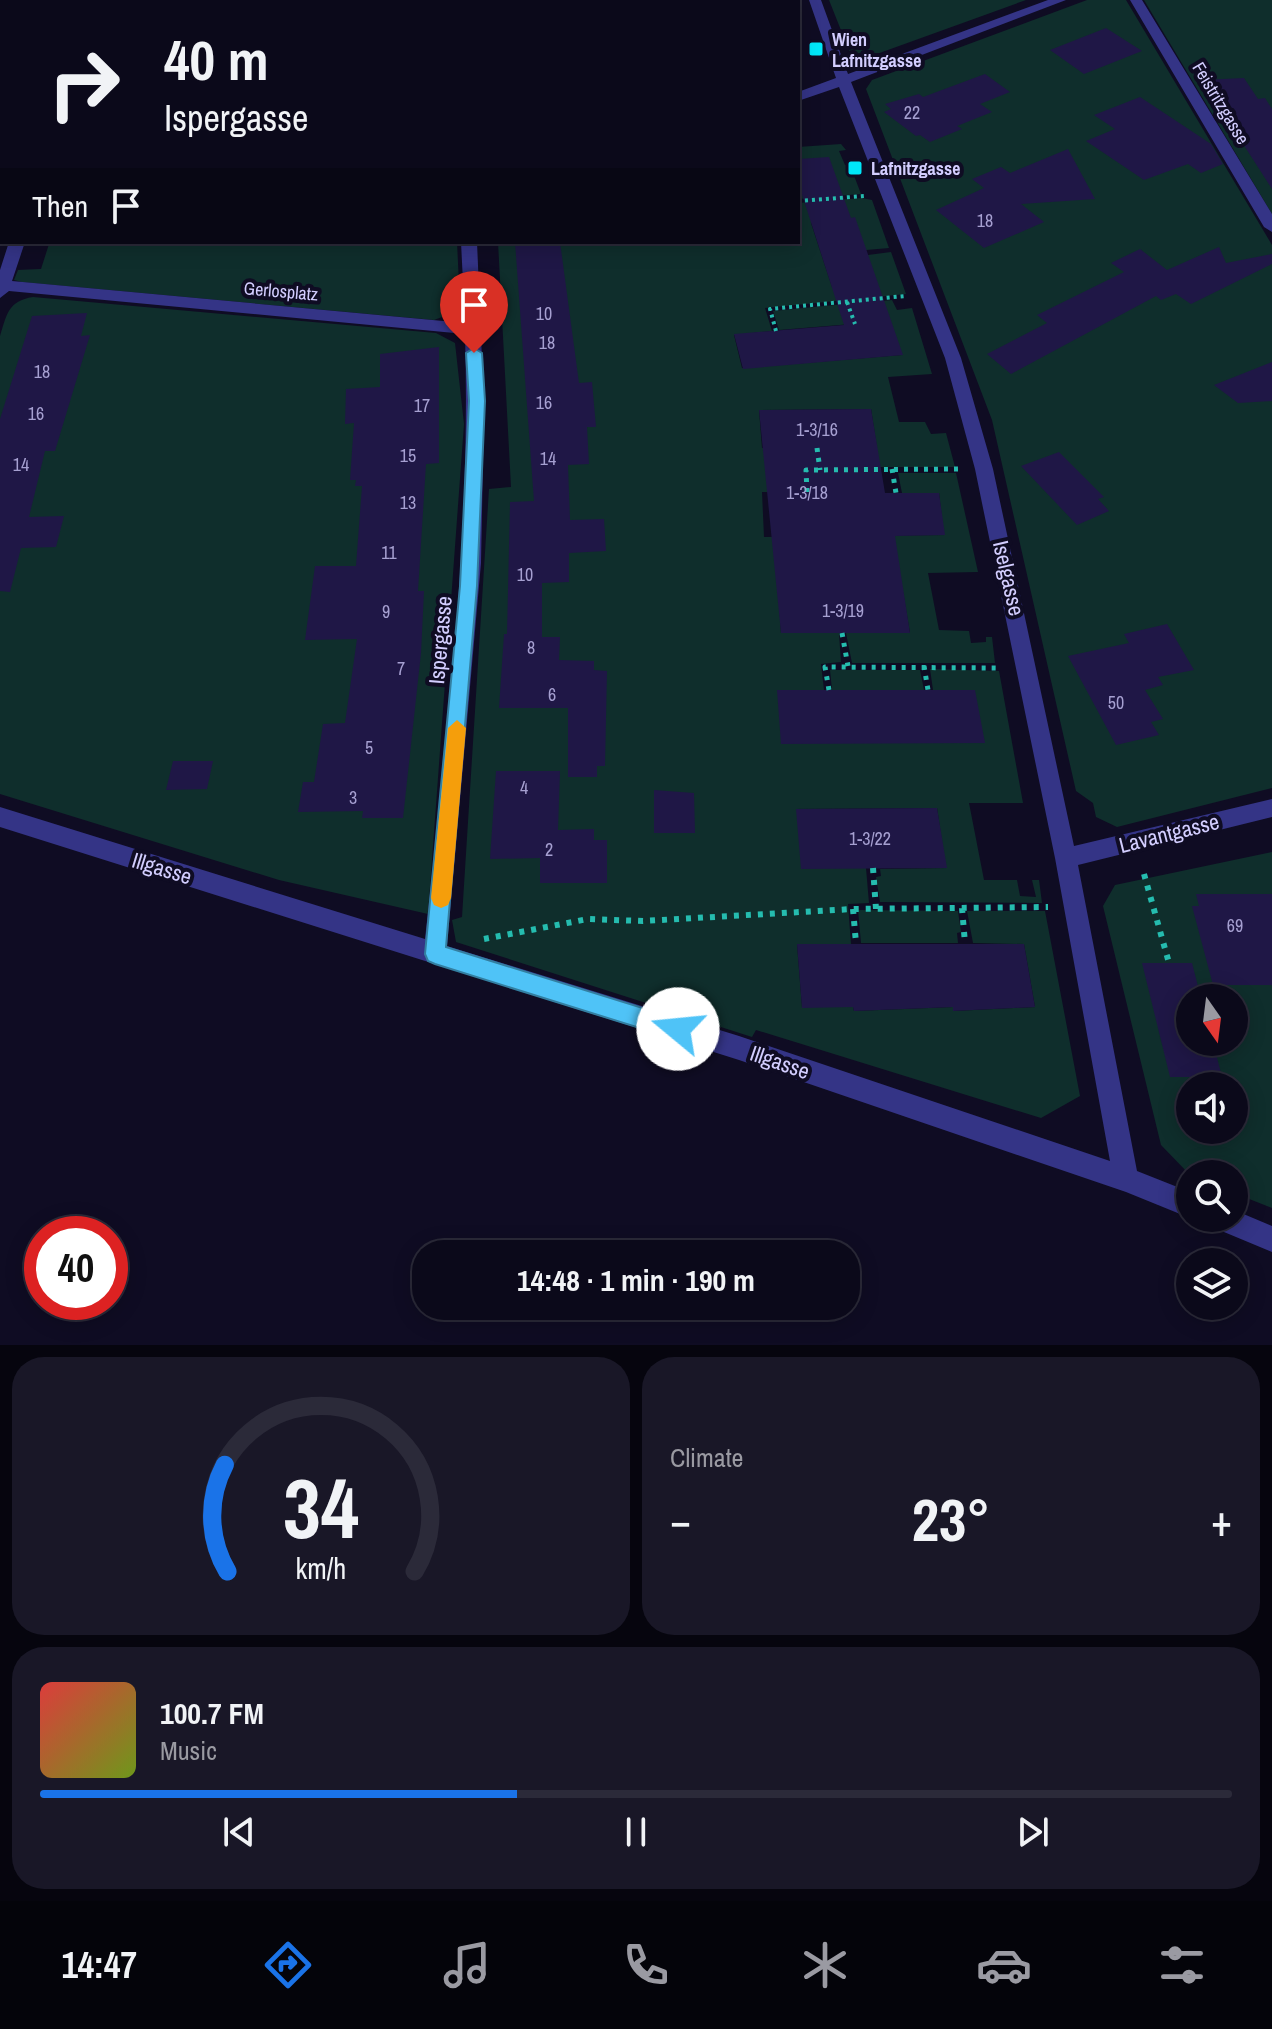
<!DOCTYPE html>
<html lang="en">
<head>
<meta charset="utf-8">
<style>
	:root { --surface:#0b091a; --page:#191727; --text:#f1f3f6; --muted:#9a9aa2; --line:#2b2a39; --accent:#1a73e8 }
	body { margin:0; font-family:"Archivo Narrow",sans-serif; background:var(--page); color:var(--text); height:100vh; display:flex; flex-direction:column; font-size:30px; white-space:nowrap }
	* { box-sizing:border-box; margin:0 }
	p { font-size:26px; color:var(--muted) }
	.icon { flex:none; width:44px; height:44px; fill:none; stroke:currentColor; stroke-width:2; stroke-linecap:round; stroke-linejoin:round }
	.map { position:relative; height:1345px; overflow:hidden }
	.drawer { display:flex; flex-direction:column; gap:12px; padding:12px; background:#06050e; flex:1 }
	.drawer>* { flex:none }
	.guide { position:absolute; left:0px; top:0px; width:800px; height:244px; box-shadow:0 4px 20px #0003,0 0 0 2px var(--line); background:#0b091a; color:var(--text); overflow:hidden }
	.needle { width:52px; rotate:166deg }
	.fabs { position:absolute; left:1176px; top:984px; display:grid; gap:16px }
	.fabs a { display:grid; place-items:center; width:72px; height:72px; border-radius:50%; background:var(--surface); box-shadow:0 4px 20px #0003,0 0 0 2px var(--line); font-size:40px }
	.speed { position:absolute; left:24px; top:1216px; display:flex; gap:16px; font-size:40px; font-weight:700; text-align:center }
	.speed>* { display:grid; place-content:center; width:104px; height:104px; border-radius:50%; background:var(--surface); box-shadow:0 4px 20px #0003,0 0 0 2px var(--line); line-height:1 }
	.speed .limit { border:12px solid #d22; background:#fff; color:#111 }
	.pin { position:absolute; display:grid; place-items:center; width:68px; height:68px; color:#fff; margin:-82px -34px; border-radius:50% 50% 50% 0; rotate:-45deg; box-shadow:0 0 8px #0007 }
	.pin .icon { rotate:45deg }
	.me { position:absolute; width:88px; margin:-44px; rotate:287deg; stroke-linejoin:round; filter:drop-shadow(0 0 6px #0008) }
	.turn { display:flex; align-items:center; gap:28px; height:168px; padding:0 32px; font-size:36px }
	.turn .icon { width:104px; height:104px; stroke-width:2.5 }
	.turn b { display:block; font-size:56px; line-height:68px }
	.then { display:flex; align-items:center; height:76px; padding:0 32px; background:#0003; gap:16px; font-size:30px }
	.big { font-size:60px; font-weight:700; line-height:1.1 }
	.drawer .widget { flex:1; display:flex; flex-direction:column; justify-content:center; gap:12px; min-width:0; padding:0 28px; border-radius:32px; background:var(--page) }
	.drawer .dial { align-items:center; gap:0 }
	.dial svg { height:208px; overflow:visible; fill:none; stroke:var(--line); stroke-width:7; stroke-linecap:round; text-anchor:middle }
	.dial text { fill:var(--text); stroke:none }
	.song { display:flex; align-items:center; gap:24px }
	.cover { width:96px; height:96px; border-radius:12px; background:linear-gradient(135deg,hsl(0 70% 55%),hsl(80 70% 35%)) }
	.played { height:8px; border-radius:4px; background:linear-gradient(90deg,var(--accent) 40%,var(--line) 40%) }
	.keys { display:flex; justify-content:space-around; direction:ltr }
	.heat { display:flex; justify-content:space-between; align-items:center; font-size:44px; direction:ltr }
	.drawer .tiles { flex:1; display:grid; gap:12px; grid-template-columns:1fr 1fr }
	.widget:last-child { grid-column:span 2 }
	.trip { position:absolute; left:412px; top:1240px; width:448px; height:80px; border-radius:32px; background:var(--surface); box-shadow:0 4px 20px #0003,0 0 0 2px var(--line); font-weight:700; line-height:80px; text-align:center }
	.menu { display:flex; height:128px; justify-content:space-around; align-items:center; background:#04040a; color:var(--muted) }
	.menu .icon { width:56px; height:56px }
	.menu .current { color:var(--accent) }
	.menu b { font-size:36px; color:var(--text) }
	.map>svg:first-child { display:block }
	.green { fill:#0f2e2c; fill-rule:evenodd }
	.building { fill:#1f1746 }
	.lines { fill:none; stroke-linecap:round; stroke-linejoin:round }
	.path-far2 { stroke:#25bcaf; stroke-width:4; stroke-dasharray:3 4; stroke-linecap:butt }
	.path-far1 { stroke:#25bcaf; stroke-width:5; stroke-dasharray:4 6; stroke-linecap:butt }
	.path { stroke:#25bcaf; stroke-width:6; stroke-dasharray:5 7; stroke-linecap:butt }
	.minor { fill:#343486; fill-rule:evenodd }
	.route { fill:#4fc3f7; stroke:#337fa1; stroke-width:2 }
	.slow { fill:#f59e0b }
	.poi-dot { fill:#00e7f9; stroke:#0f0c23; stroke-width:3 }
	.labels { text-anchor:middle; dominant-baseline:central; stroke-width:8; stroke-linejoin:round; paint-order:stroke }
	.far-poi-label { font-size:18px; font-weight:bold; fill:#d3ceff; stroke:#0f0c23; text-anchor:start }
	.far-street-label { font-size:18px; fill:#d3ceff; stroke:#0f0c23 }
	.number-label { font-size:18px; fill:#a6a0d1 }
	.street-label { font-size:22px; fill:#d3ceff; stroke:#0f0c23 }
</style>
</head>
<body>
<div class="map">
<svg width="1272" height="1345" viewBox="0 0 1272 1345">
	<rect width="100%" height="100%" fill="#0f0c23"/>
	<path class="green" d="M 141,0 L 449,0 L 449,2 L 140,2 Z
		M 829,0 L 1026,0 L 863,59 L 852,58 Z
		M 1087,0 L 1126,0 L 1272,245 L 1272,788 L 1117,827 L 1096,817 L 1093,803 L 1076,791 L 992,420 L 866,89 L 872,80 Z
		M 1144,0 L 1272,0 L 1272,214 Z
		M 841,144 L 846,150 L 839,151 L 845,165 L 850,165 L 861,194 L 798,199 L 798,185 L 837,182 L 798,159 L 798,147 Z
		M 862,198 L 872,200 L 889,248 L 866,250 L 811,223 L 832,287 L 868,255 L 891,252 L 906,294 L 765,308 L 772,331 L 734,335 L 742,368 L 902,355 L 851,304 L 892,300 L 897,310 L 912,308 L 932,374 L 888,377 L 899,422 L 925,422 L 931,434 L 946,433 L 955,467 L 823,467 L 877,448 L 871,409 L 759,410 L 762,448 L 814,448 L 802,492 L 762,492 L 764,537 L 944,535 L 939,493 L 902,493 L 898,473 L 956,473 L 978,572 L 928,573 L 939,630 L 969,631 L 971,643 L 986,642 L 986,637 L 992,637 L 995,663 L 852,663 L 846,633 L 910,633 L 902,586 L 778,587 L 781,633 L 839,633 L 841,662 L 821,664 L 824,690 L 975,690 L 933,690 L 930,669 L 999,671 L 1023,803 L 969,803 L 984,880 L 1017,880 L 1020,896 L 1036,897 L 1032,880 L 1039,880 L 1042,903 L 880,902 L 876,877 L 881,876 L 880,869 L 946,868 L 937,808 L 797,809 L 866,868 L 869,903 L 848,904 L 851,944 L 797,944 L 802,1007 L 853,1007 L 854,1011 L 953,1007 L 954,1011 L 1035,1007 L 1024,944 L 973,943 L 967,911 L 1045,911 L 1080,1096 L 1041,1118 L 756,1030 L 752,1037 L 456,942 L 452,920 L 462,917 L 489,489 L 511,487 L 498,242 L 798,242 L 798,203 Z
		M 28,242 L 457,242 L 460,304 L 458,311 L 434,320 L 22,282 L 14,280 L 18,270 L 41,269 L 49,244 L 27,245 Z
		M 33,297 L 436,333 L 455,343 L 464,424 L 428,914 L 279,880 L 0,794 L 0,336 C 7,314 8,301 33,297 Z
		M 845,304 L 852,324 L 779,330 L 773,311 Z
		M 830,670 L 920,670 L 924,690 L 832,690 Z
		M 1272,852 L 1272,1208 L 1234,1193 L 1234,1174 L 1190,1175 L 1161,1145 L 1103,906 L 1115,885 ZM 1190,998 L 1234,998 L 1234,1042 L 1190,1042 ZM 1190,1086 L 1234,1086 L 1234,1130 L 1190,1130 Z
		M 858,910 L 958,911 L 961,932 L 957,933 L 958,943 L 861,943 Z"/>
	<path class="building" d="M 1106,28 L 1142,51 L 1084,74 L 1050,50 Z
		M 985,74 L 1010,92 L 980,104 L 992,112 L 957,126 L 962,129 L 930,142 L 920,135 L 916,136 L 884,112 L 891,109 L 885,104 L 919,94 L 923,97 Z
		M 1244,78 L 1258,99 L 1265,98 L 1272,109 L 1272,189 L 1202,80 Z
		M 1140,97 L 1211,144 L 1223,164 L 1201,173 L 1188,164 L 1144,180 L 1086,141 L 1115,129 L 1094,115 Z
		M 1068,149 L 1095,199 L 1021,204 L 1044,222 L 984,248 L 936,210 L 984,188 L 972,179 L 1001,167 L 1010,173 Z
		M 829,157 L 851,218 L 855,217 L 903,355 L 743,369 L 734,334 L 844,325 L 798,182 L 798,159 Z
		M 515,242 L 560,242 L 579,383 L 592,382 L 596,427 L 587,427 L 589,464 L 568,465 L 570,520 L 604,519 L 606,551 L 569,553 L 569,582 L 542,583 L 542,637 L 560,637 L 559,660 L 594,661 L 594,670 L 607,671 L 605,766 L 597,766 L 597,777 L 568,777 L 568,708 L 499,708 L 504,634 L 507,634 L 510,502 L 534,501 Z
		M 1219,247 L 1226,263 L 1272,254 L 1272,264 L 1191,304 L 1176,294 L 1161,300 L 1156,296 L 1011,374 L 987,354 L 1047,323 L 1037,315 L 1124,272 L 1111,263 L 1140,249 L 1167,270 Z
		M 87,313 L 81,336 L 90,335 L 55,451 L 45,451 L 29,517 L 64,516 L 56,547 L 21,548 L 10,592 L 0,591 L 0,419 L 32,316 Z
		M 439,347 L 439,463 L 426,464 L 418,591 L 424,591 L 421,653 L 403,818 L 362,818 L 363,811 L 298,812 L 303,782 L 314,782 L 323,724 L 345,723 L 357,639 L 305,640 L 315,566 L 356,566 L 362,486 L 355,486 L 356,480 L 350,480 L 354,423 L 345,424 L 346,389 L 380,387 L 380,354 Z
		M 1272,362 L 1272,401 L 1238,403 L 1214,385 Z
		M 871,409 L 885,493 L 939,493 L 945,535 L 895,536 L 910,633 L 781,633 L 759,410 Z
		M 1059,452 L 1104,497 L 1098,499 L 1109,511 L 1077,525 L 1021,466 Z
		M 1167,624 L 1194,670 L 1158,677 L 1163,685 L 1145,690 L 1163,719 L 1151,722 L 1159,735 L 1116,745 L 1068,656 L 1129,643 L 1124,634 Z
		M 777,690 L 975,690 L 985,743 L 781,744 Z
		M 173,761 L 213,761 L 207,789 L 166,790 Z
		M 496,771 L 560,771 L 558,830 L 594,829 L 594,840 L 607,840 L 607,883 L 540,883 L 540,858 L 490,859 Z
		M 654,790 L 694,793 L 695,833 L 654,833 Z
		M 937,808 L 947,868 L 801,869 L 796,809 Z
		M 1196,894 L 1272,894 L 1272,985 L 1213,985 L 1192,906 L 1199,906 Z
		M 797,944 L 1024,944 L 1035,1007 L 953,1011 L 953,1007 L 854,1011 L 853,1007 L 802,1008 Z
		M 1142,963 L 1192,963 L 1201,998 L 1190,998 L 1190,1042 L 1213,1042 L 1222,1077 L 1170,1077 Z"/>
	<g class="lines">
		<path class="path-far2" d="M 798,201 L 865,196
			M 847,302 L 855,324
			M 776,331 L 770,309 L 905,296"/>
		<path class="path-far1" d="M 817,448 L 820,470
			M 892,469 L 896,493
			M 807,492 L 806,470 L 959,469
			M 842,633 L 848,666
			M 924,666 L 928,690
			M 829,690 L 825,667 L 999,668"/>
		<path class="path" d="M 873,868 L 876,909
			M 1144,874 L 1169,963
			M 962,908 L 965,943
			M 853,909 L 856,943
			M 484,939 L 588,919 L 643,921 L 853,909 L 1048,907"/>
		<path class="minor" d="M 124,0 L 136,0 L 136,2 L 124,2 Z
			M 455,0 L 467,0 L 467,2 L 455,2 Z
			M 809,0 L 821,0 L 848,74 L 1048,0 L 1066,0 L 851,82 L 961,358 L 993,469 L 1074,846 L 1272,799 L 1272,817 L 1078,865 L 1137,1171 L 1190,1192 L 1190,1218 L 1126,1192 L 739,1060 L 0,827 L 0,807 L 425,939 C 447,737 471,537 465,334 L 9,291 L 0,298 L 0,270 L 9,242 L 25,242 L 12,281 L 465,323 L 461,242 L 477,242 L 484,407 L 481,563 L 447,946 L 739,1036 L 1110,1161 L 1055,858 L 975,469 L 945,358 L 839,87 L 798,101 L 798,92 L 836,78 Z
			M 1130,0 L 1142,0 L 1272,214 L 1272,232 L 1264,227 Z
			M 0,148 L 2,148 L 2,156 L 0,156 Z
			M 1234,1210 L 1272,1226 L 1272,1252 L 1212,1227 L 1208,1218 L 1234,1218 Z"/>
	</g>
	<path class="route" d="M 474,348 L 482,353 L 485,401 L 477,586 L 446,947 L 678,1019 L 686,1022 L 689,1029 L 686,1037 L 678,1040 L 435,964 L 428,961 L 425,954 L 460,586 L 469,401 L 466,353 Z"/>
	<path class="slow" d="M 457,720 L 466,728 L 451,898 L 448,905 L 441,908 L 434,905 L 431,898 L 448,728 Z"/>
	<g class="poi-dot">
		<rect x="808" y="41" width="16" height="16" rx="4"/>
		<rect x="847" y="160" width="16" height="16" rx="4"/>
	</g>
	<g class="labels">
		<g class="far-poi-label">
			<text x="832" y="39">Wien<tspan x="832" dy="21">Lafnitzgasse</tspan></text>
			<text x="871" y="168">Lafnitzgasse</text>
		</g>
		<g class="far-street-label">
			<text transform="translate(1221 103) rotate(59)">Feistritzgasse</text>
			<text transform="translate(281 291) rotate(5)">Gerlosplatz</text>
		</g>
		<g class="number-label">
			<text x="912" y="112">22</text>
			<text x="985" y="220">18</text>
			<text x="544" y="313">10</text>
			<text x="547" y="342">18</text>
			<text x="42" y="371">18</text>
			<text x="544" y="402">16</text>
			<text x="422" y="405">17</text>
			<text x="36" y="413">16</text>
			<text x="817" y="429">1-3/16</text>
			<text x="408" y="455">15</text>
			<text x="548" y="458">14</text>
			<text x="21" y="464">14</text>
			<text x="807" y="492">1-3/18</text>
			<text x="408" y="502">13</text>
			<text x="389" y="552">11</text>
			<text x="525" y="574">10</text>
			<text x="843" y="610">1-3/19</text>
			<text x="386" y="611">9</text>
			<text x="531" y="647">8</text>
			<text x="401" y="668">7</text>
			<text x="552" y="694">6</text>
			<text x="1116" y="702">50</text>
			<text x="369" y="747">5</text>
			<text x="524" y="787">4</text>
			<text x="353" y="797">3</text>
			<text x="870" y="838">1-3/22</text>
			<text x="549" y="849">2</text>
			<text x="1235" y="925">69</text>
		</g>
		<g class="street-label">
			<text transform="translate(1009 578) rotate(77)">Iselgasse</text>
			<text transform="translate(440 640) rotate(-85)">Ispergasse</text>
			<text transform="translate(1169 833) rotate(-14)">Lavantgasse</text>
			<text transform="translate(162 868) rotate(17)">Illgasse</text>
			<text transform="translate(780 1062) rotate(19)">Illgasse</text>
		</g>
	</g>
</svg>
<div class="fabs">
<a><svg class="needle" viewBox="-14 -14 28 28"><path d="M0-13l5 13h-10z" fill="#e53935"/><path d="M0 13l5-13h-10z" fill="#9a9aa2"/></svg></a>
<a><svg class="icon" aria-label="sound" viewBox="0 0 24 24"><path d="M4 9h4l5-4v14l-5-4H4zM17 9q2 3 0 6"/></svg></a>
<a><svg class="icon" aria-label="search" viewBox="0 0 24 24"><circle cx="10" cy="10" r="6"/><path d="M15 15l6 6"/></svg></a>
<a><svg class="icon" aria-label="layers" viewBox="0 0 24 24"><path d="M12 4l9 5-9 5-9-5zM3 14l9 5 9-5"/></svg></a>
</div>
<div class="speed"><div class="limit">40</div></div>
<div class="pin" style="left:474px;top:353px;background:#d93025"><svg class="icon" aria-label="arrive" viewBox="0 0 24 24"><path d="M6 21V4h12l-3 4 3 4H6"/></svg></div>
<svg class="me" style="left:678px;top:1029px" viewBox="-20 -20 40 40"><circle r="19" fill="#fff"/><path d="M0-13L10 11 0 6-10 11z" fill="#4fc3f7"/></svg>
<div class="trip">14:48 · 1 min · 190 m</div>
<div class="guide">
<div class="turn"><svg class="icon" aria-label="right" viewBox="0 0 24 24"><path d="M7 20v-9h11M14 6l5 5-5 5"/></svg><div><b>40 m</b>Ispergasse</div></div>
<div class="then">Then<svg class="icon" aria-label="arrive" viewBox="0 0 24 24"><path d="M6 21V4h12l-3 4 3 4H6"/></svg></div>
</div>
</div>
<section class="drawer">
<div class="tiles">
<div class="widget dial"><svg viewBox="0 0 100 80">
<path d="M14 69A42 42 0 1 1 86 69"/>
<path d="M14 69A42 42 0 0 1 13 28" stroke="#1a73e8"/>
<text x="50" y="56" font-size="32" font-weight="700">34</text>
<text x="50" y="72" font-size="11">km/h</text>
</svg></div>
<div class="widget"><p>Climate</p>
<div class="heat"><a>−</a><b class="big">23°</b><a>+</a></div>
</div>
<div class="widget">
<div class="song"><i class="cover"></i><div><b>100.7 FM</b><p>Music</p></div></div>
<div class="played"></div>
<div class="keys"><svg class="icon" aria-label="previous" viewBox="0 0 24 24"><path d="M18 5L8 12l10 7zM5 5v14"/></svg><svg class="icon" aria-label="pause" viewBox="0 0 24 24"><path d="M8 5v14M16 5v14"/></svg><svg class="icon" aria-label="next" viewBox="0 0 24 24"><path d="M6 5l10 7-10 7zM19 5v14"/></svg></div>
</div>
</div>
</section>
<nav class="menu">
<b>14:47</b>
<svg class="icon current" aria-label="directions" viewBox="0 0 24 24"><path d="M12 3l9 9-9 9-9-9zM9 14v-3h6M13 9l2 2-2 2"/></svg>
<svg class="icon" aria-label="music" viewBox="0 0 24 24"><path d="M9 18V5l10-2v13"/><circle cx="6" cy="18" r="3"/><circle cx="16" cy="16" r="3"/></svg>
<svg class="icon" aria-label="phone" viewBox="0 0 24 24"><path d="M5 4h4l2 5-3 2q2 4 5 5l2-3 5 2v4C11 20 4 13 5 4z"/></svg>
<svg class="icon" aria-label="climate" viewBox="0 0 24 24"><path d="M12 3v18M4 7l16 10M4 17L20 7"/></svg>
<svg class="icon" aria-label="car" viewBox="0 0 24 24"><path d="M5 17H2v-5l4-1 3-4h7l3 4 3 1v5h-3M9 17h6M6 11h13"/><circle cx="7" cy="17" r="2"/><circle cx="17" cy="17" r="2"/></svg>
<svg class="icon" aria-label="filters" viewBox="0 0 24 24"><path d="M4 7h16M4 17h16"/><circle cx="9" cy="7" r="2"/><circle cx="15" cy="17" r="2"/></svg>
</nav>
</body>
</html>
